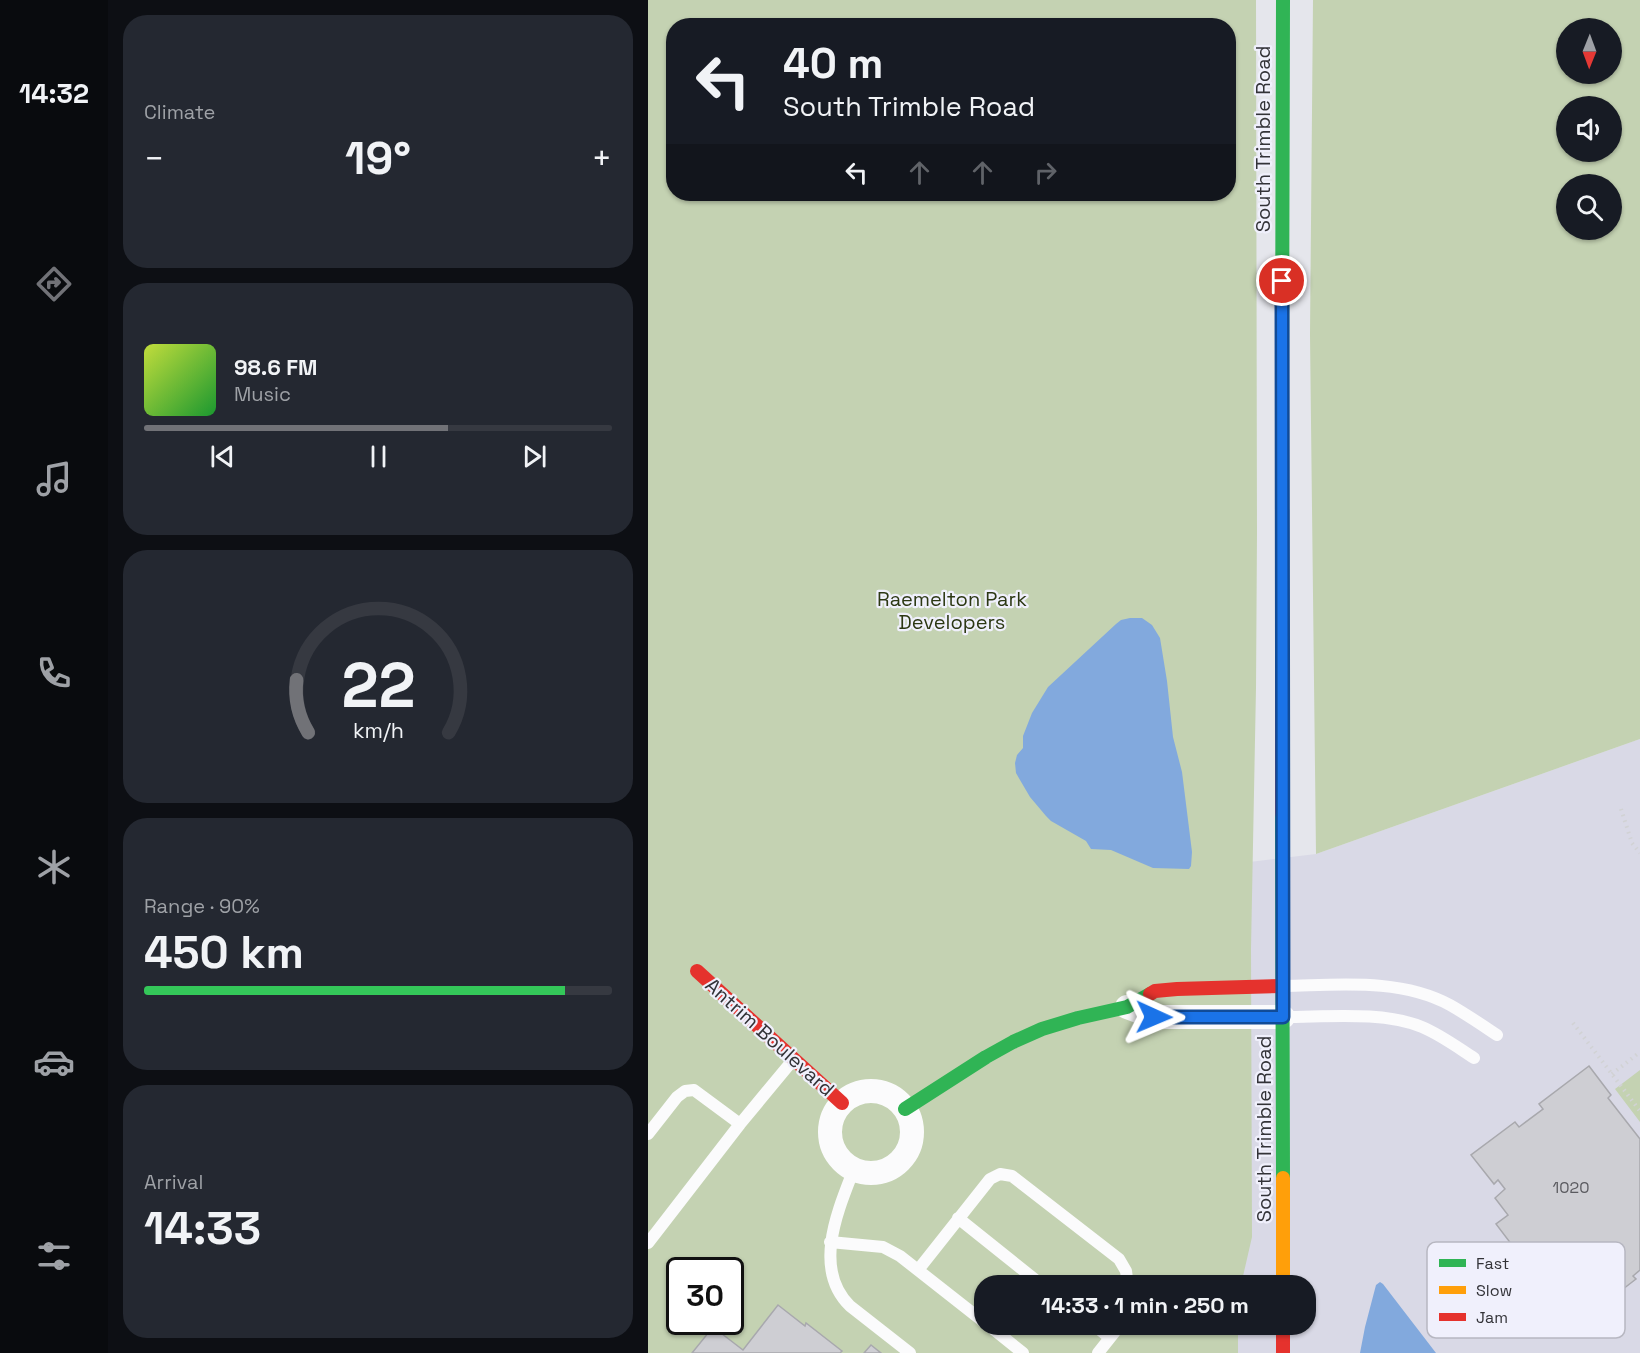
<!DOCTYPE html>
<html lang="en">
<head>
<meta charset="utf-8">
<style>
	:root { --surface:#171b24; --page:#242831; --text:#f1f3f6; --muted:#9ea1a6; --line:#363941; --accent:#717277 }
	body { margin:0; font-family:"Space Grotesk",sans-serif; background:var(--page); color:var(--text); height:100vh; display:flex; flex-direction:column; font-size:22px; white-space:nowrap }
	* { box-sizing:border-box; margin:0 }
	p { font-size:20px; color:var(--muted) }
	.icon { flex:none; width:33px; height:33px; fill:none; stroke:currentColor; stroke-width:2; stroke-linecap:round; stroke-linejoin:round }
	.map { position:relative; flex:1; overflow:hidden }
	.details { display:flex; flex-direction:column; gap:15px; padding:15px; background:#0d0f14; width:540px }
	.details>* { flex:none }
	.banner { position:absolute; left:18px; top:18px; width:570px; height:183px; border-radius:24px; box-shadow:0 2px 4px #0004; background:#171b24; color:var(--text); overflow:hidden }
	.needle { width:39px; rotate:181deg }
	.controls { position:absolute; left:908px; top:18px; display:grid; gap:12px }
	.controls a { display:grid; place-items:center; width:66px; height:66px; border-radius:50%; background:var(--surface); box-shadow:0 2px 4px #0004; font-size:30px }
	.speed { position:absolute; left:18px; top:1257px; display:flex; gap:12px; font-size:30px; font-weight:700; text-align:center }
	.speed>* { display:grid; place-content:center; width:78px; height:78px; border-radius:50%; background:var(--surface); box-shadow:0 2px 4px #0004; line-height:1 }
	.speed .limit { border:3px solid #111; border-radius:9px; background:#fff; color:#111 }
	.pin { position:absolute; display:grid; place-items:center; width:51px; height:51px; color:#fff; margin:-26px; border:3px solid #fff; border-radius:50%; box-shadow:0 2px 6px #0007 }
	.me { position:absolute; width:66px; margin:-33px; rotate:91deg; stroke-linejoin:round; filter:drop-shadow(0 0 4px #0008) }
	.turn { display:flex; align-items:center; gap:21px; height:126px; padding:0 18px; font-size:27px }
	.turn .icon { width:78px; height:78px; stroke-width:2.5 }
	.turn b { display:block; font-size:42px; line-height:51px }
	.lanes { display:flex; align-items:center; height:57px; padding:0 18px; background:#0003; justify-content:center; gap:30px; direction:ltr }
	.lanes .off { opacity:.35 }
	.big { font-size:45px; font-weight:700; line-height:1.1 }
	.details .tile { flex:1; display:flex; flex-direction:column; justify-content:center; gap:9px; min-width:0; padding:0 21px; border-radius:24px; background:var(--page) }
	.details .dial { align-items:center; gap:0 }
	.dial svg { height:156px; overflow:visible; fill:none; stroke:var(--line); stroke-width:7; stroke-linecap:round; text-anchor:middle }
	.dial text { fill:var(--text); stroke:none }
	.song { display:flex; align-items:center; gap:18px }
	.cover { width:72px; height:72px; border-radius:9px; background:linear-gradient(135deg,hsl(70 70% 55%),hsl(130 70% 35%)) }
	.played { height:6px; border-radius:3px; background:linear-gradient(90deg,var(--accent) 65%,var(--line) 65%) }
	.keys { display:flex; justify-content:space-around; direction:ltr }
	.heat { display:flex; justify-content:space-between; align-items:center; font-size:33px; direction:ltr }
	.charge { height:9px; border-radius:4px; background:linear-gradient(90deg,#34c759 90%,var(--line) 0) }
	.trip { position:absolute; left:326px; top:1275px; width:342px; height:60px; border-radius:24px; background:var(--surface); box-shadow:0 2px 4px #0004; font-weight:700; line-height:60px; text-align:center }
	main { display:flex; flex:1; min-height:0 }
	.tabs { display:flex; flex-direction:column; width:108px; justify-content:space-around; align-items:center; background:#090b0e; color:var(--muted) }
	.tabs .icon { width:42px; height:42px }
	.tabs .selected { color:var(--accent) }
	.tabs b { font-size:27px; color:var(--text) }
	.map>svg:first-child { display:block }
	.built { fill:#d9d9e6; fill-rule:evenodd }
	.green { fill:#c4d2b2; fill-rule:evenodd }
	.water { fill:#82a9dd }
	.building { fill:#ceced3; stroke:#a8a8ad; stroke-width:1.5 }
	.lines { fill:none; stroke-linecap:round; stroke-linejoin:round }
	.path { stroke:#d1d2d4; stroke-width:4; stroke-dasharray:1.5 4.5; stroke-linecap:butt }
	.lane { stroke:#fbfbfc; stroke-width:12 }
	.street { stroke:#fbfbfc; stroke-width:24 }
	.fast { stroke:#30b455; stroke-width:14 }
	.slow { stroke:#ff9f0a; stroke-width:14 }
	.jam { stroke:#e5322d; stroke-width:14 }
	.route-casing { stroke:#114b97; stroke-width:15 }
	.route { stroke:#1a73e8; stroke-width:10 }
	.labels { text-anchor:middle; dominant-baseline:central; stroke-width:4.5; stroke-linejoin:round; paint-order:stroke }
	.number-label { font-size:16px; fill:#5a5a5f }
	.street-label { font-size:20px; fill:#333338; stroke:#f0f0fc }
	.park-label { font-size:20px; fill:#2c3813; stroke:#f0f0fc }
	.key { fill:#f0f0fc; stroke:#b7b7c1; stroke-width:1.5 }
	.key-label { font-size:16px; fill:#333338 }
</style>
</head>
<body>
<main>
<nav class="tabs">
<b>14:32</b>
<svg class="icon selected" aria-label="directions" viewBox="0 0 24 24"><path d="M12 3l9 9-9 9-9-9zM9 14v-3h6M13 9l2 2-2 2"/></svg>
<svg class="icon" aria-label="music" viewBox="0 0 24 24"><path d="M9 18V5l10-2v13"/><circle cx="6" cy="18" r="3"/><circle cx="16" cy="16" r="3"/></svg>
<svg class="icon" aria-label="phone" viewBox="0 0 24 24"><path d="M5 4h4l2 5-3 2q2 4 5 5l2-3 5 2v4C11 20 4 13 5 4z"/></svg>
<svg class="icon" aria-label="climate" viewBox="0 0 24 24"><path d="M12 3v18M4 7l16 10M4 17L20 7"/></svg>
<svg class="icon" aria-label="car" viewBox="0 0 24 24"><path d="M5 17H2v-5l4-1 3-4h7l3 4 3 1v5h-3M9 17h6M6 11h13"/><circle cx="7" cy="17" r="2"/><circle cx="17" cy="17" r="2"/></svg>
<svg class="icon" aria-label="filters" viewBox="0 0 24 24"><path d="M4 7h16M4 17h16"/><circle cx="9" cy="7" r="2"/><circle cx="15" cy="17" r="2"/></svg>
</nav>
<section class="details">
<div class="tile"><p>Climate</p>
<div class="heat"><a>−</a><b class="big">19°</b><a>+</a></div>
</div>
<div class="tile">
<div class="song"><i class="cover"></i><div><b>98.6 FM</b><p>Music</p></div></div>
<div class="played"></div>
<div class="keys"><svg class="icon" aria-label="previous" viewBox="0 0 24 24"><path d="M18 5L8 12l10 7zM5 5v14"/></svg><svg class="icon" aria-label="pause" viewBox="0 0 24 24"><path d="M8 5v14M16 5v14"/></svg><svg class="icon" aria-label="next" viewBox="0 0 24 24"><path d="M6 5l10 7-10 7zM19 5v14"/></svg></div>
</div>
<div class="tile dial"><svg viewBox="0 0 100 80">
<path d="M14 69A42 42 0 1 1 86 69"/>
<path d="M14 69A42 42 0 0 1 8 42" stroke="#717277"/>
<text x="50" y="56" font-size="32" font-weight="700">22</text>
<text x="50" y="72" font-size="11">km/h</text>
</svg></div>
<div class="tile"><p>Range · 90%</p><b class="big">450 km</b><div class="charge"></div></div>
<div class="tile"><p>Arrival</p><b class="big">14:33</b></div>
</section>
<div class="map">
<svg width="992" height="1353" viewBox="0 0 992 1353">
	<rect width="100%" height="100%" fill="#e5e6ec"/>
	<path class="built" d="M 992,739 L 992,1353 L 0,1353 L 0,788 L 585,864 L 668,854 ZM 32,1270 L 82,1270 L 82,1322 L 32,1322 ZM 336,1286 L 657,1286 L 657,1324 L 336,1324 Z"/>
	<path class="green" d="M 0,0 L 608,0 L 609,533 L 608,688 L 603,949 L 604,1237 L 593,1285 L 336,1286 L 336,1324 L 590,1325 L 590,1353 L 0,1353 ZM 26,26 L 580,26 L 580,194 L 26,194 ZM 32,1270 L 82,1270 L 82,1322 L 32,1322 Z
		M 665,0 L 992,0 L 992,739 L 668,854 L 662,335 ZM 918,28 L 963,28 L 963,74 L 918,74 ZM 918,106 L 963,106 L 963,152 L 918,152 ZM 918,184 L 963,184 L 963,230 L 918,230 Z
		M 992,1070 L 992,1122 L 967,1089 Z"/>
	<path class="water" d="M 482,618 L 494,618 L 504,625 L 512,638 L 519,681 L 525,737 L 534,772 L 544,852 L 543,866 L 541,869 L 505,868 L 463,850 L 443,849 L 438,841 L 403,821 L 398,816 L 382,797 L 372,780 L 368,773 L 367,763 L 369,755 L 375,748 L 375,736 L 384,713 L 400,687 L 468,624 L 473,620 Z
		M 732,1282 L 735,1284 L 788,1353 L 712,1353 L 717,1327 L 728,1285 Z"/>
	<path class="building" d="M 941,1066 L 963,1095 L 960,1098 L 992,1139 L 992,1270 L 985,1276 L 988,1279 L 944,1313 L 921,1283 L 926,1280 L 919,1271 L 909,1279 L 895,1261 L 883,1270 L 848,1224 L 860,1215 L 847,1198 L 857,1189 L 850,1180 L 846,1184 L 823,1155 L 867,1122 L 871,1127 L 895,1109 L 891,1104 Z
		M 130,1305 L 157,1326 L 158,1323 L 194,1351 L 192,1353 L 44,1353 L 65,1327 L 95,1350 Z
		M 223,1345 L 233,1353 L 216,1353 Z"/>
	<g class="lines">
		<path class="path" d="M 973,809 L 984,843 L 992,853
			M 925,1023 L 992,1111
			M 964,1074 L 992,1052"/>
		<path class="lane" d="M 637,986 C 691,985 752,978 802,1005 C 818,1014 834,1025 849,1035
			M 636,1017 C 679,1017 735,1011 774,1027 C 793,1035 809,1047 826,1058
			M 92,1124 L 145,1060
			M 0,1134 L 29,1097 L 37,1091 L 46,1090 L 92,1124 L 0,1243
			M 206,1169 C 190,1210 164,1269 202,1306 L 262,1353
			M 310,1218 L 395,1286
			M 182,1242 L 235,1247 L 252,1256 L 336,1322
			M 270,1270 L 342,1179 L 352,1174 L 364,1176 L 471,1259 L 478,1271 L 480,1286
			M 339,1324 L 375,1353
			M 445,1324 L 462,1338
			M 450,1353 L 473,1324"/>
		<path class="street" d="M 479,1007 L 506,1017 L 635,1017
			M182 1132a41 41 0 1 1 82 0a41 41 0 1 1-82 0Z"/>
		<path class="fast" d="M 634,374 L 635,0
			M 634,813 L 635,1178
			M 257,1109 L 338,1057 L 365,1042 L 394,1029 L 430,1018 L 479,1007 L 502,994"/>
		<path class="slow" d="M 635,1178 L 635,1286"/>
		<path class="jam" d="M 634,374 L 634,813
			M 49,971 L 194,1103
			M 502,994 L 507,991 L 529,989 L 635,986
			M 635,1324 L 635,1353"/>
	</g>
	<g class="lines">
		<g class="route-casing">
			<path id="route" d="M 506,1017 L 635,1017 L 634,281"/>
		</g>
		<use href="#route" class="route"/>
	</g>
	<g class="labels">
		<g class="number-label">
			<text x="923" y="1187">1020</text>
		</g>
		<g class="street-label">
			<text transform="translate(615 139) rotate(-90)">South Trimble Road</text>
			<text transform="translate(122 1037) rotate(42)">Antrim Boulevard</text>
			<text transform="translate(616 1129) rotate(-90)">South Trimble Road</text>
		</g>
		<g class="park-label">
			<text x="304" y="599">Raemelton Park<tspan x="304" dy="23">Developers</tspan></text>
		</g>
	</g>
	<rect x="779" y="1242" width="198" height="96" rx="9" class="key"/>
	<rect x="791" y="1259" width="27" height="8" fill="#30b455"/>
	<rect x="791" y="1286" width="27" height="8" fill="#ff9f0a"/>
	<rect x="791" y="1313" width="27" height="8" fill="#e5322d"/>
	<g class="key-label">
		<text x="828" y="1269">Fast</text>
		<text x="828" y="1296">Slow</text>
		<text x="828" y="1323">Jam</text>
	</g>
</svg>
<div class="controls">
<a><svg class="needle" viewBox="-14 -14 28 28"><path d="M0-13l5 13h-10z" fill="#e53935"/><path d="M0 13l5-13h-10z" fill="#9ea1a6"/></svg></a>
<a><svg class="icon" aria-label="sound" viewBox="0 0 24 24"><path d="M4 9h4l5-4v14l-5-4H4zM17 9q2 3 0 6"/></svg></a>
<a><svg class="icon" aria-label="search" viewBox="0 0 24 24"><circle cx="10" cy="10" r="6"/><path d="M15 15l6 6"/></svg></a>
</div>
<div class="speed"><div class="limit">30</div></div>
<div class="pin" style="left:634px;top:281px;background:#d93025"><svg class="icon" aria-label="arrive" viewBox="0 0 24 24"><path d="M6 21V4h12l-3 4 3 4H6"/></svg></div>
<svg class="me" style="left:506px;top:1017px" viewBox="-20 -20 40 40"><path d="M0-17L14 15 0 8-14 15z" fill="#1a73e8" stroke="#fff" stroke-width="4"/></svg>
<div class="trip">14:33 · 1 min · 250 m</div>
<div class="banner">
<div class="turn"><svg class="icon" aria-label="left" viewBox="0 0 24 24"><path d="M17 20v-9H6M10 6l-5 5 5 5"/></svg><div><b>40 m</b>South Trimble Road</div></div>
<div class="lanes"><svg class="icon" aria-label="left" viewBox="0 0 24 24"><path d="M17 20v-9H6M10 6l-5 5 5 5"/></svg><svg class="icon off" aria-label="ahead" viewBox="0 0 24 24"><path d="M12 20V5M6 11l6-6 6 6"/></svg><svg class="icon off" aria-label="ahead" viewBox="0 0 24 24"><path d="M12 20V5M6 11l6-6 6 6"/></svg><svg class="icon off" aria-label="right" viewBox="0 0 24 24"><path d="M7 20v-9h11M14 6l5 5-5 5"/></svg></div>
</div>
</div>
</main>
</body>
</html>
